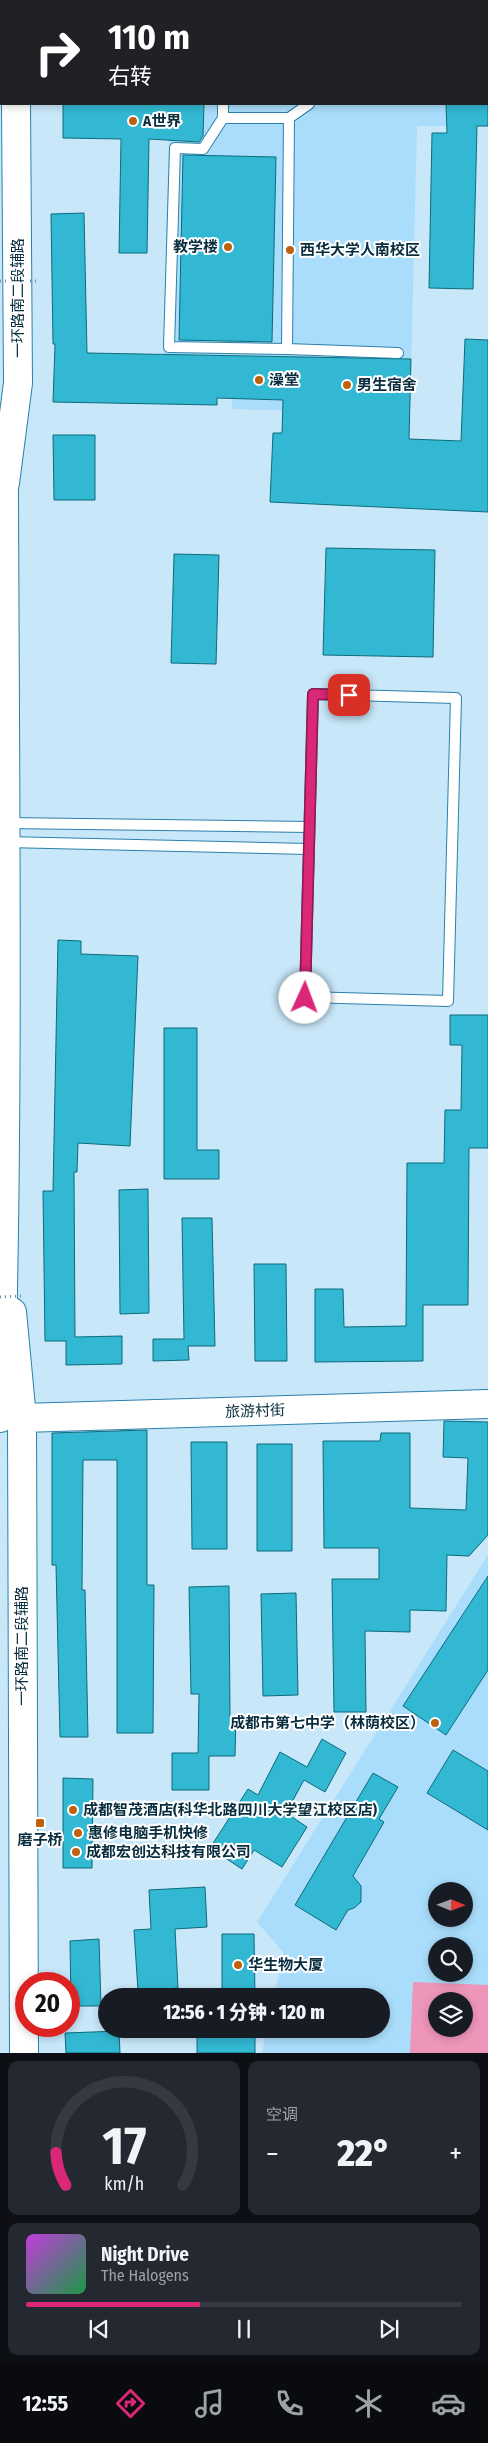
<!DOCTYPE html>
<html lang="zh">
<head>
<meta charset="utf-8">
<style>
	:root { --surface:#171b24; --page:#242831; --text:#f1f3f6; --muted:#9ea1a6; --line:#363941; --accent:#db2777 }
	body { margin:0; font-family:"Fira Sans Condensed","Noto Sans SC",sans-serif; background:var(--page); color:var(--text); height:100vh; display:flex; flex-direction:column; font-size:19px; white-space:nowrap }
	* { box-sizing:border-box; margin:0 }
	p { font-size:16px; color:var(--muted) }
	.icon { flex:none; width:28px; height:28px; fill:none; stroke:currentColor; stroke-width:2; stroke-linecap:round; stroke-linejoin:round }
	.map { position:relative; height:2053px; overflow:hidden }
	.side { display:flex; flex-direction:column; gap:8px; padding:8px; background:#0d0f14; flex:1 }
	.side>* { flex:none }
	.guide { position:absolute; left:0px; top:0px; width:489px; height:105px; box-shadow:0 2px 8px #0003; background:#202124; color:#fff; overflow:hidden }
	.needle { width:32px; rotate:91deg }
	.buttons { position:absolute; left:428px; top:1882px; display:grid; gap:10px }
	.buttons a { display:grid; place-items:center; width:45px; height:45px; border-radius:50%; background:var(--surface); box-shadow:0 2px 8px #0003; font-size:25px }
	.speed { position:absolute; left:15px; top:1972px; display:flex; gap:10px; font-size:25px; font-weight:700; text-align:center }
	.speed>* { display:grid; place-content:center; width:65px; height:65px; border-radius:50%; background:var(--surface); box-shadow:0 2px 8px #0003; line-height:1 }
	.speed .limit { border:8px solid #d22; background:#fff; color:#111 }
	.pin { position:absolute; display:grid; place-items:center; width:42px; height:42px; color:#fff; margin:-21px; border-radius:10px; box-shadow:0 2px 8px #0006 }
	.me { position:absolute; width:55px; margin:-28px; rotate:2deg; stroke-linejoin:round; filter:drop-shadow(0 0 4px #0008) }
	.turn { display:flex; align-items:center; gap:18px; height:105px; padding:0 25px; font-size:22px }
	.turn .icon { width:65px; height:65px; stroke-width:2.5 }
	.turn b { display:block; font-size:35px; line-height:42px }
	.big { font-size:38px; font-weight:800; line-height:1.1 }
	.side .widget { flex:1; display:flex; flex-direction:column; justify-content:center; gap:8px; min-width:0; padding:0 18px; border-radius:10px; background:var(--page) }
	.side .dial { align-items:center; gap:0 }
	.dial svg { height:130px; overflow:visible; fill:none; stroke:var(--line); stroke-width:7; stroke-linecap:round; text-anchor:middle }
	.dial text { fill:var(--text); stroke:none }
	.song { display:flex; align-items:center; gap:15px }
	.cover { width:60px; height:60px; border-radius:8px; background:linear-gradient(135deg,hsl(290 70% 55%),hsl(140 70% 35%)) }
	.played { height:5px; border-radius:2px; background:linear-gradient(90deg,var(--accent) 40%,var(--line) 40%) }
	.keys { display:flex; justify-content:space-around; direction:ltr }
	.heat { display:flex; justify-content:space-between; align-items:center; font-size:28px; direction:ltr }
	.side .tiles { flex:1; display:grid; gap:8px; grid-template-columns:1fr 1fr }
	.widget:last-child { grid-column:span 2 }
	.trip { position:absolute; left:98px; top:1988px; width:292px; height:50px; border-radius:25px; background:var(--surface); box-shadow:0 2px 8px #0003; font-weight:800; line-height:50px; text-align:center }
	.tabs { display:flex; height:80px; justify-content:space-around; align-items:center; background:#090b0e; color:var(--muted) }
	.tabs .icon { width:35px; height:35px }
	.tabs .active { color:var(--accent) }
	.tabs b { font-size:22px; color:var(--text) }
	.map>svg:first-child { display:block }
	.built { fill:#a9ddfb; fill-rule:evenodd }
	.green { fill:#ee95ba; fill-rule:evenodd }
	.building { fill:#32b8d2; stroke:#0d6b7b }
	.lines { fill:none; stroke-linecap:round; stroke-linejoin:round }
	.lane-casing { stroke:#2b81ab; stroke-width:12 }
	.secondary-casing { stroke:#2b81ab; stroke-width:30 }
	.primary-casing { stroke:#2b81ab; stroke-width:30 }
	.lane { stroke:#fff; stroke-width:10 }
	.secondary { stroke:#fff; stroke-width:28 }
	.primary { stroke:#fff; stroke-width:28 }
	.path-bridge { stroke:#6f91a2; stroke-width:3; stroke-dasharray:1 4; stroke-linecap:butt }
	.route-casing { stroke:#8e194d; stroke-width:12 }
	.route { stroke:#db2777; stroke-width:9 }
	.poi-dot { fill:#bd610d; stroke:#fff; stroke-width:2 }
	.labels { text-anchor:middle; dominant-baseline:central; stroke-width:4; stroke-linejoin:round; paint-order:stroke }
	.poi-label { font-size:15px; font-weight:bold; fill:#082d3e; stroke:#fff; text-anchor:start }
	.street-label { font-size:15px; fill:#082d3e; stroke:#fff }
</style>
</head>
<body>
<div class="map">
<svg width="488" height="2053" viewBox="0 0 488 2053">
	<rect width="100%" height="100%" fill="#c8e7f9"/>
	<path class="built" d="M 205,0 L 488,0 L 488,126 L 417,126 L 410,414 L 232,409 L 232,361 L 163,361 L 169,139 L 203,140 L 204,104 L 488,104 L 488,1 Z
		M 488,1555 L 488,2053 L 262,2053 L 267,2029 L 381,2029 L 381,1996 L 274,1996 L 284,1953 L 257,1922 ZM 436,1891 L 464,1891 L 464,1919 L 436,1919 ZM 436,1946 L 464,1946 L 464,1974 L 436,1974 ZM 436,2001 L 464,2001 L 464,2029 L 436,2029 Z"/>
	<path class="green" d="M 413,1982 L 488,1985 L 488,2053 L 410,2053 ZM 436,2001 L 464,2001 L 464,2029 L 436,2029 Z"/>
	<path class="building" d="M 63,104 L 204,104 L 203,136 L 199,142 L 149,139 L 147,253 L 119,253 L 121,139 L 63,138 Z
		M 446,104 L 488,104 L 488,126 L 477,126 L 473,289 L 429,288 L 432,133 L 447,133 Z
		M 183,155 L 276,157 L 272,342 L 179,340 Z
		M 84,213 L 87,353 L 411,359 L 409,439 L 461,441 L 465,339 L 488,340 L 488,512 L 270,502 L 273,433 L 282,433 L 283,400 L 217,398 L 217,405 L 53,402 L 55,344 L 53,344 L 51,214 Z
		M 53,435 L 95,435 L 95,500 L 54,500 Z
		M 326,548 L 435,550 L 433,657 L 323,655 Z
		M 174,554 L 219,555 L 216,664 L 171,663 Z
		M 58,940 L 81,941 L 81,954 L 138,956 L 130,1146 L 78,1143 L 77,1172 L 74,1172 L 75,1337 L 122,1336 L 122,1364 L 66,1365 L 66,1341 L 45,1341 L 43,1191 L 53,1191 Z
		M 450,1015 L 488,1015 L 488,1148 L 469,1148 L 468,1305 L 423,1305 L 423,1361 L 315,1362 L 315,1289 L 343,1289 L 344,1327 L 406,1326 L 407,1163 L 444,1163 L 445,1110 L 461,1110 L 462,1045 L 450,1045 Z
		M 164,1028 L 197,1028 L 197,1150 L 219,1150 L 219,1179 L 164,1179 Z
		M 148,1189 L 149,1313 L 120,1314 L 119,1190 Z
		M 182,1218 L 212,1218 L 215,1346 L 188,1346 L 189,1360 L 153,1361 L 153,1339 L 184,1339 Z
		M 254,1264 L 286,1264 L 287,1361 L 255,1361 Z
		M 444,1421 L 488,1422 L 488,1535 L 469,1556 L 447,1555 L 446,1611 L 410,1610 L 410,1632 L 365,1631 L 366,1712 L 334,1712 L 332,1579 L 379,1579 L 379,1548 L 324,1548 L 323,1441 L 380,1441 L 381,1433 L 410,1433 L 410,1508 L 466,1510 L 468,1458 L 443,1457 Z
		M 147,1430 L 147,1585 L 154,1585 L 153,1733 L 117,1733 L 117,1460 L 83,1460 L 82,1590 L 85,1590 L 88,1737 L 60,1737 L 56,1565 L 52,1565 L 52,1433 Z
		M 191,1442 L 227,1442 L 227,1549 L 192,1549 Z
		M 257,1444 L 292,1444 L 292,1551 L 257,1551 Z
		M 488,1576 L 488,1670 L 446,1735 L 403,1706 Z
		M 229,1586 L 230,1717 L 236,1717 L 235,1756 L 209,1756 L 209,1790 L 172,1790 L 172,1753 L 198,1753 L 199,1694 L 191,1694 L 189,1587 Z
		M 296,1593 L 298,1695 L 263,1696 L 261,1594 Z
		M 322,1739 L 346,1753 L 325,1792 L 304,1780 L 286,1813 L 307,1827 L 282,1867 L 254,1850 L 242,1869 L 210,1848 L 248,1789 L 258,1795 L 280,1752 L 307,1767 Z
		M 453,1750 L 488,1771 L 488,1830 L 427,1793 Z
		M 373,1773 L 398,1787 L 379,1819 L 384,1822 L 353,1876 L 361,1886 L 361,1902 L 354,1908 L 348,1910 L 336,1930 L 295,1905 Z
		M 63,1778 L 93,1779 L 92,1868 L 63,1868 Z
		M 205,1887 L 207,1927 L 175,1929 L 178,1988 L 138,1991 L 134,1930 L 151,1929 L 149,1890 Z
		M 222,1934 L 254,1934 L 255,1996 L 222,1996 Z
		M 99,1939 L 101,2006 L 71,2006 L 70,1941 Z
		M 197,2029 L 255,2029 L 255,2053 L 197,2053 Z
		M 119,2031 L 120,2053 L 66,2053 L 65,2033 Z"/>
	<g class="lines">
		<g class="lane-casing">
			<path id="lane" d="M 470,0 L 470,1
				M 224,1 L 224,0
				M 223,104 L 223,118 L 289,118 L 287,349 L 398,353
				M 223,118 L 203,149 L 175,148 L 169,347 L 287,349
				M 289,118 L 309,104
				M 313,694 L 456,698 L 448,1001 L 305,997 Z
				M 6,823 L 309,827
				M 6,842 L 309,849"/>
		</g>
		<g class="secondary-casing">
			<path id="secondary" d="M 15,0 L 15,1
				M 5,483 L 18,383 L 16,104
				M 12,1312 L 22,1418 L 24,2053
				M 22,1418 L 488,1404"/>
		</g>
		<g class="primary-casing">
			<path id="primary" d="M 0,455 L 4,492 C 5,801 9,1110 0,1418"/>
		</g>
		<use href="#lane" class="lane"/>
		<use href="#secondary" class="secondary"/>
		<use href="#primary" class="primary"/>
		<path class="path-bridge" d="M 0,281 L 39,281
			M 0,1297 L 21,1296"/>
	</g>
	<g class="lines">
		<g class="route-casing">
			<path id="route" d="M 305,998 L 313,694 L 349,695"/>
		</g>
		<use href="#route" class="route"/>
	</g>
	<g class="poi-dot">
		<circle cx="133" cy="121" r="5"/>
		<circle cx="228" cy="247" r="5"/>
		<circle cx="290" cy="250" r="5"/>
		<circle cx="259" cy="380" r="5"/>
		<circle cx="347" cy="385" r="5"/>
		<circle cx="435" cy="1723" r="5"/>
		<circle cx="73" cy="1810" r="5"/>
		<rect x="35" y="1818" width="10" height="10" rx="2.5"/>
		<circle cx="78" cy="1833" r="5"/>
		<circle cx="76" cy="1852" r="5"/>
		<circle cx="238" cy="1965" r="5"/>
	</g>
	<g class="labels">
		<g class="poi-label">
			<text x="143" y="121">A世界</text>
			<text x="218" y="247" text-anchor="end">教学楼</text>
			<text x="300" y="250">西华大学人南校区</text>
			<text x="269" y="380">澡堂</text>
			<text x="357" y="385">男生宿舍</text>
			<text x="425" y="1723" text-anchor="end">成都市第七中学（林荫校区）</text>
			<text x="83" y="1810">成都智茂酒店(科华北路四川大学望江校区店)</text>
			<text x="88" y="1833">惠修电脑手机快修</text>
			<text x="40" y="1840" text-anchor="middle">磨子桥</text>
			<text x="86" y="1852">成都宏创达科技有限公司</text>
			<text x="248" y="1965">华生物大厦</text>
		</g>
		<g class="street-label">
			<text transform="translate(18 298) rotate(-90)">一环路南二段辅路</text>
			<text transform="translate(255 1411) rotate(-2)">旅游村街</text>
			<text transform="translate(22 1646) rotate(-90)">一环路南二段辅路</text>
		</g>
	</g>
</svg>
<div class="buttons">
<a><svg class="needle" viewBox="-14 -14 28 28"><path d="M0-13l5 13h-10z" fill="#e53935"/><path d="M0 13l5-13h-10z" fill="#9ea1a6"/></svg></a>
<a><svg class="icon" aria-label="search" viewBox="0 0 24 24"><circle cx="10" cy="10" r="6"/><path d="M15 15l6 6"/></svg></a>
<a><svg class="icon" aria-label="layers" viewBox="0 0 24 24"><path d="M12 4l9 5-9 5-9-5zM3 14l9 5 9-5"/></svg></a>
</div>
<div class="speed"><div class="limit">20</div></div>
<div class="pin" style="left:349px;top:695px;background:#d93025"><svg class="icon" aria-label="arrive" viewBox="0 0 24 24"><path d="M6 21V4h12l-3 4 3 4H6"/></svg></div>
<svg class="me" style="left:305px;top:998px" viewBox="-20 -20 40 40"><circle r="19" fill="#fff"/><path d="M0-13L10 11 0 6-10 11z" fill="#db2777"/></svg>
<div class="trip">12:56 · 1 分钟 · 120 m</div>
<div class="guide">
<div class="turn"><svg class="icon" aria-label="right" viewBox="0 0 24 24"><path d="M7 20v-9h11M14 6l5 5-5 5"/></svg><div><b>110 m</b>右转</div></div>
</div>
</div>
<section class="side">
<div class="tiles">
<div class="widget dial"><svg viewBox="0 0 100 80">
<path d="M14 69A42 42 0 1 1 86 69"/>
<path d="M14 69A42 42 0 0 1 8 49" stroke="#db2777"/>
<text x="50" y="56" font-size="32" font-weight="700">17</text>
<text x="50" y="72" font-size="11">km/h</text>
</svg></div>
<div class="widget"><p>空调</p>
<div class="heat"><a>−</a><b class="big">22°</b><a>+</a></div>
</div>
<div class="widget">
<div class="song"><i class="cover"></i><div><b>Night Drive</b><p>The Halogens</p></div></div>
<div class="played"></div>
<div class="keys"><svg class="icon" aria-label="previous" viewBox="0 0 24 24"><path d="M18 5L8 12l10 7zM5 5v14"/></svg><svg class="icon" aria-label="pause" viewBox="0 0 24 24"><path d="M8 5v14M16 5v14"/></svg><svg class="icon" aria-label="next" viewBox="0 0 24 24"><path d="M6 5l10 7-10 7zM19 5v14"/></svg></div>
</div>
</div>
</section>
<nav class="tabs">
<b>12:55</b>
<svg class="icon active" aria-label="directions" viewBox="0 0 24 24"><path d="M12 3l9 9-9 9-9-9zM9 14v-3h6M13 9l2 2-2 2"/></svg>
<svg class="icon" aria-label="music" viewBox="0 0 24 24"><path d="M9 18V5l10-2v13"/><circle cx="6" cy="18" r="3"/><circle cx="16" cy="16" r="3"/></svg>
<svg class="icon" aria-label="phone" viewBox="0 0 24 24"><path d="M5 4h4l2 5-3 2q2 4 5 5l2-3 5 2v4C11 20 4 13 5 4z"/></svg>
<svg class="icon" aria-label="climate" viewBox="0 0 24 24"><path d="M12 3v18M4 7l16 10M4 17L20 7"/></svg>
<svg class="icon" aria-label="car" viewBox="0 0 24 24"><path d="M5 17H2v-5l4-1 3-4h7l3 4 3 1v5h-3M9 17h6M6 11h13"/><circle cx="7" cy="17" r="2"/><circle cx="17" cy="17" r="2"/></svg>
</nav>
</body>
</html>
